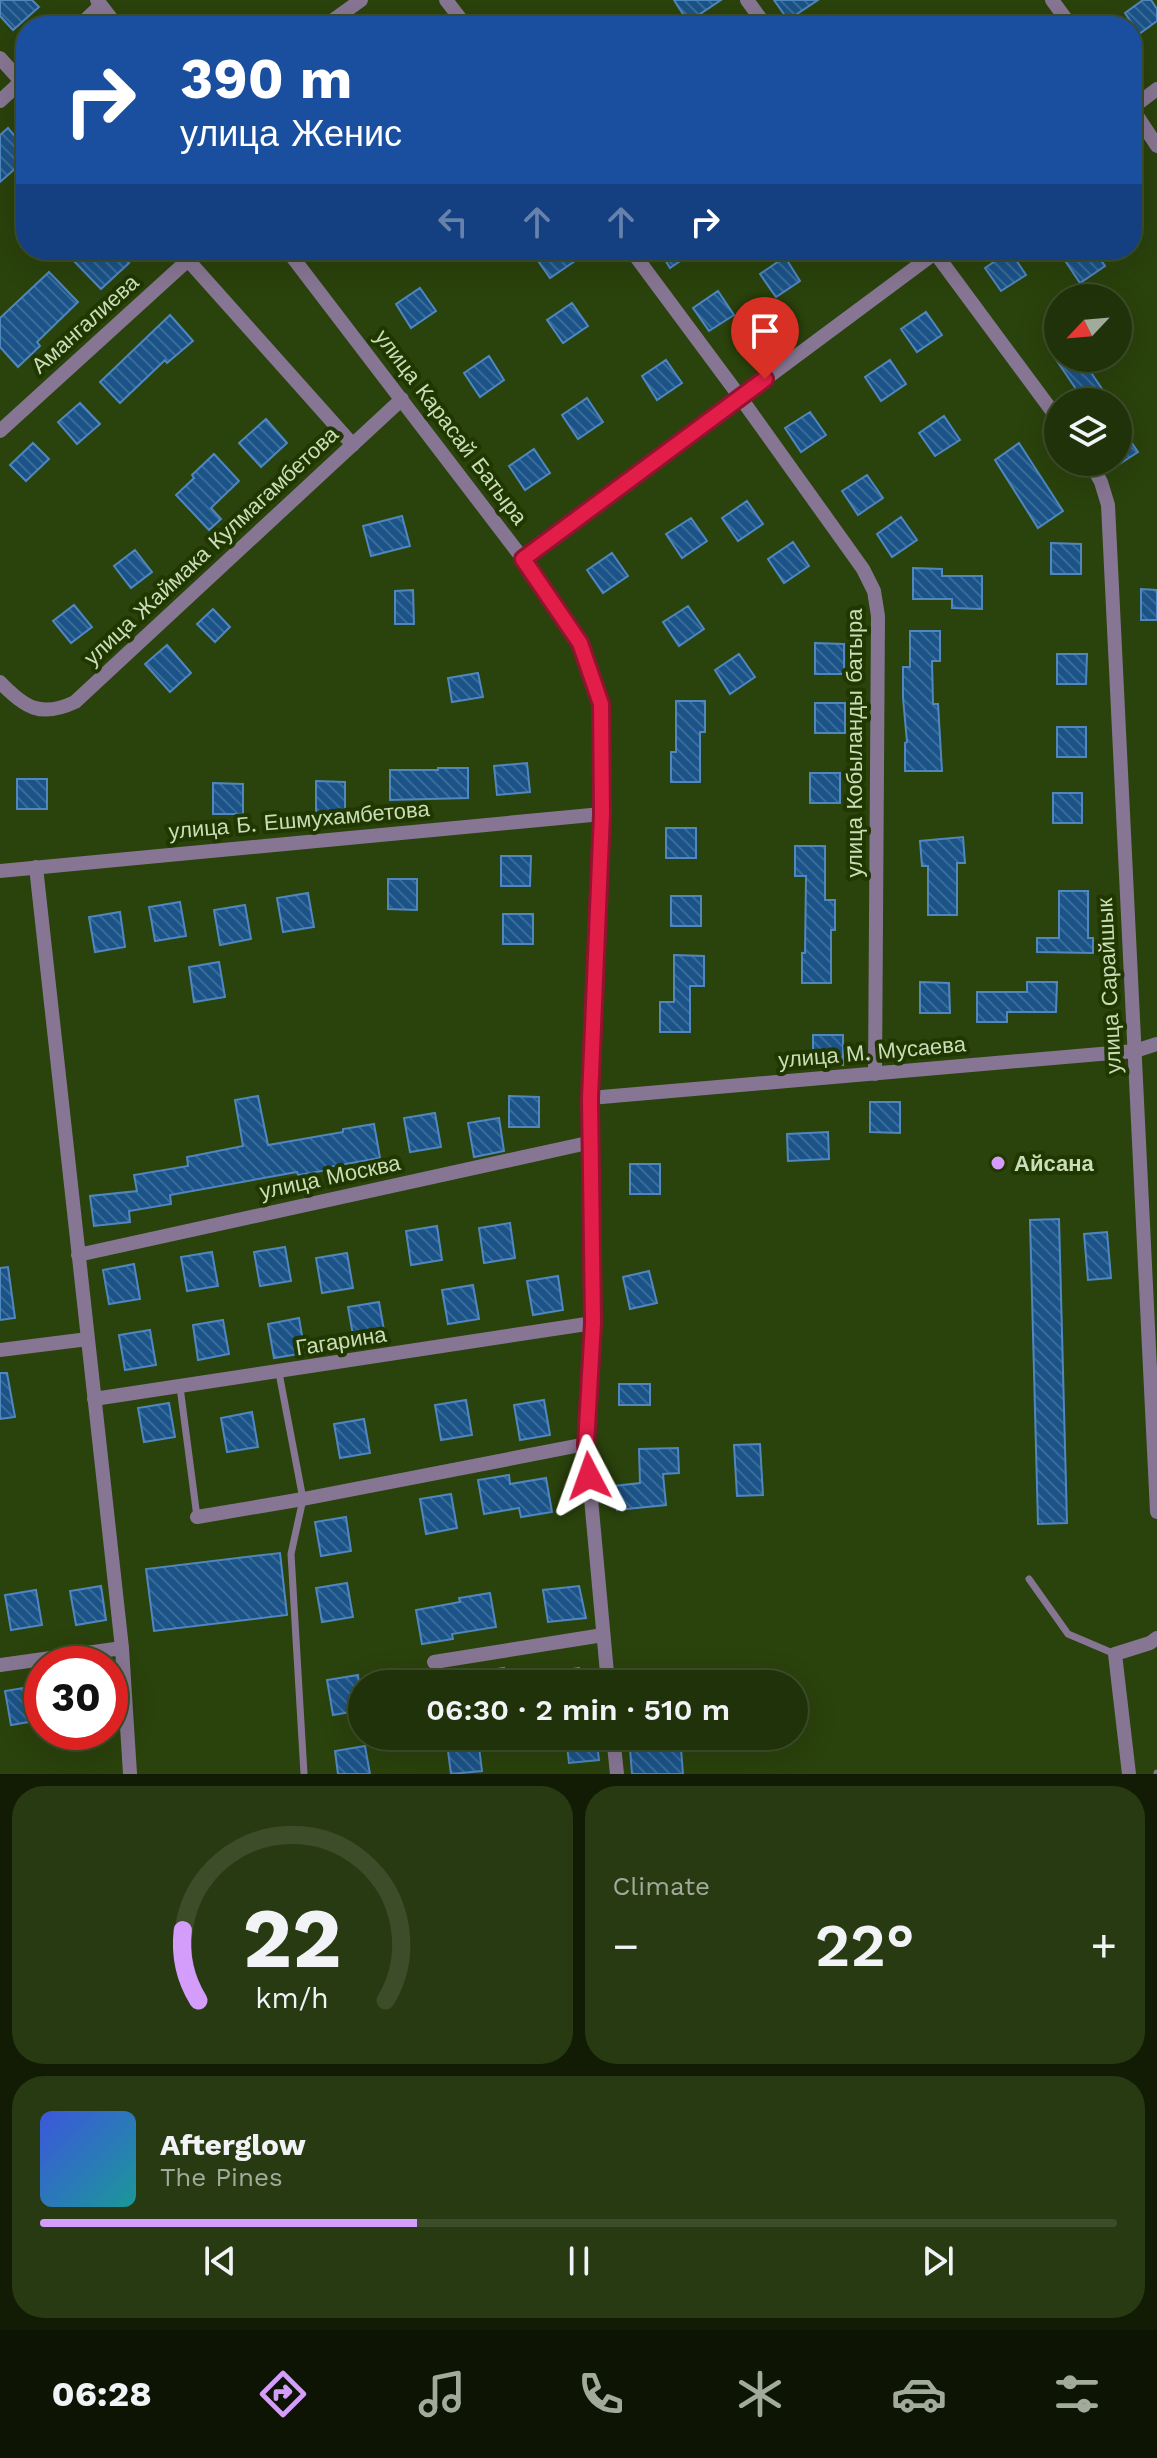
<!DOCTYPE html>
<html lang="en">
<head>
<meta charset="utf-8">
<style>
	:root { --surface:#203209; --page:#283a12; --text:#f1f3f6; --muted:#a2aa9c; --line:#3d4d2a; --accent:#d49cfb }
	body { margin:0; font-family:"Work Sans",sans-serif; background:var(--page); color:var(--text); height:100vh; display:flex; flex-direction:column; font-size:30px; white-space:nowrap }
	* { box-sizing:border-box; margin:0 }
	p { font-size:26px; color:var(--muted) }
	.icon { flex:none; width:44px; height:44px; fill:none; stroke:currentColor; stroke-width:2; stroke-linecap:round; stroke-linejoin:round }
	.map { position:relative; height:1774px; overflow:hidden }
	.panel { display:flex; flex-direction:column; gap:12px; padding:12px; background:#121c05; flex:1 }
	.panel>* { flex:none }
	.banner { position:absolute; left:16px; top:16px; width:1126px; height:244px; border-radius:32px; box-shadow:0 8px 32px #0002,0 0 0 2px var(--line); background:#1a4fa0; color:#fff; overflow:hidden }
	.needle { width:52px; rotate:244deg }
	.tools { position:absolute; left:1044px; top:284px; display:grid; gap:16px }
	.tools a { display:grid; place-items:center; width:88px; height:88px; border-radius:50%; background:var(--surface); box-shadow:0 8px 32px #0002,0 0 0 2px var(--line); font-size:40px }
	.speed { position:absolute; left:24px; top:1646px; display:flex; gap:16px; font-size:40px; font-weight:700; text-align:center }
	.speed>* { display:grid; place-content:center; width:104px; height:104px; border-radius:50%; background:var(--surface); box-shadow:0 8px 32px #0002,0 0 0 2px var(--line); line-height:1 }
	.speed .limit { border:12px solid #d22; background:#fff; color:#111 }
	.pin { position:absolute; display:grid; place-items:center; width:68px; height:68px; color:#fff; margin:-82px -34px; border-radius:50% 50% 50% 0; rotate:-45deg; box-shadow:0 0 8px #0007 }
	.pin .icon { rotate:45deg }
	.me { position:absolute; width:88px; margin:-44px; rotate:356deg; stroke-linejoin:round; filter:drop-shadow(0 0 6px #0008) }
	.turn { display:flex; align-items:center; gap:28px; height:168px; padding:0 32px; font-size:36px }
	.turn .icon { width:104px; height:104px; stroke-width:2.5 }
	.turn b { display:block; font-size:56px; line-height:68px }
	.lanes { display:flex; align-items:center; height:76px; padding:0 32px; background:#0003; justify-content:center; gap:40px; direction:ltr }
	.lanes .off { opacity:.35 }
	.big { font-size:60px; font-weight:600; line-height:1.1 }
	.panel .card { flex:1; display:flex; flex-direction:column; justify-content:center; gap:12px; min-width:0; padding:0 28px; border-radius:32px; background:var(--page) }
	.panel .dial { align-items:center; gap:0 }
	.dial svg { height:208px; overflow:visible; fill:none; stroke:var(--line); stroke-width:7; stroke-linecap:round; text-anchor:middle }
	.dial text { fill:var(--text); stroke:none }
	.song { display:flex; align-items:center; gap:24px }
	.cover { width:96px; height:96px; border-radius:12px; background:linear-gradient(135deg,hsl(230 70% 55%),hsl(180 70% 35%)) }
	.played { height:8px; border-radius:4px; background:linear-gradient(90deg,var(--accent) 35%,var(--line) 35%) }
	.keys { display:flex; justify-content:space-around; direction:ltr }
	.heat { display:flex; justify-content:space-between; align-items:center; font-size:44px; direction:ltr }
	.panel .tiles { flex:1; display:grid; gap:12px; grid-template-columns:1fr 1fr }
	.card:last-child { grid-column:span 2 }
	.trip { position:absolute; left:348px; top:1670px; width:460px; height:80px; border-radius:40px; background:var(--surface); box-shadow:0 8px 32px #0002,0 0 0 2px var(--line); font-weight:600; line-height:80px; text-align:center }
	.menu { display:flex; height:128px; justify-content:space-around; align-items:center; background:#0d1404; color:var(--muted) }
	.menu .icon { width:56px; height:56px }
	.menu .on { color:var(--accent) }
	.menu b { font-size:36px; color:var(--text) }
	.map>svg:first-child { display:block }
	.building { fill:url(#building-back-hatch); stroke:#5087bf; stroke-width:2 }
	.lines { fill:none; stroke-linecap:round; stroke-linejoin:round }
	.lane { stroke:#877693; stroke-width:7 }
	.street { stroke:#877693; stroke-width:14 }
	.route-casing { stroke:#92132f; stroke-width:20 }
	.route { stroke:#e11d48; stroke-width:14 }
	.poi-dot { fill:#d49cfb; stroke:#203700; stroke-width:3 }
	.labels { text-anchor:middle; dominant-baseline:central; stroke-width:8; stroke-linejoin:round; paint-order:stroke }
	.street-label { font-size:22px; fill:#caddb9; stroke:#203700 }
	.poi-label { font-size:22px; font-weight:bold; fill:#caddb9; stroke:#203700; text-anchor:start }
</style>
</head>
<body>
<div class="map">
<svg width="1157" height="1774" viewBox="0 0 1157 1774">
	<defs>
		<pattern id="building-back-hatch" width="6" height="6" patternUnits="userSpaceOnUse" patternTransform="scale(2)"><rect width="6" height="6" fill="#1b5388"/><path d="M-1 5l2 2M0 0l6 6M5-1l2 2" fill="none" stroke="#3b6b97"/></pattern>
	</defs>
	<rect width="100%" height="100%" fill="#2a420c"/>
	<path class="building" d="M 0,0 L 32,0 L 39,7 L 13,30 L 0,16 Z
		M 674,0 L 721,0 L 688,22 Z
		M 774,0 L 818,0 L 788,20 Z
		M 1143,0 L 1151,0 L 1157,9 L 1157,21 L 1139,34 L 1125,13 Z
		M 8,128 L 26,149 L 26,159 L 0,182 L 0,135 Z
		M 82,250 L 116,250 L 129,263 L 101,289 L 72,259 Z
		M 541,250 L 567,250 L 575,261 L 550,278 L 534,255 Z
		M 659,250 L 696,250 L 670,268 Z
		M 1078,250 L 1094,250 L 1105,266 L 1080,283 L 1064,259 Z
		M 1010,251 L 1026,275 L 1001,291 L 985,268 Z
		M 785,257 L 800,281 L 776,297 L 760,274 Z
		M 49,272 L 78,302 L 37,342 L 40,346 L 18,367 L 0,347 L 0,318 Z
		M 420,288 L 436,311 L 411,328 L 396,304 Z
		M 718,291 L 734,315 L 709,331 L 693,308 Z
		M 572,303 L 588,326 L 563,343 L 547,320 Z
		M 926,312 L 942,335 L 917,352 L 901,329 Z
		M 170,315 L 193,341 L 167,363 L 165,360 L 120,403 L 100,382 Z
		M 489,356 L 504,380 L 480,397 L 464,373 Z
		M 1055,358 L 1081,358 L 1111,402 L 1064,402 L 1078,392 Z
		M 666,360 L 682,383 L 657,400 L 642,376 Z
		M 890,360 L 906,384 L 881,401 L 865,377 Z
		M 587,398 L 603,422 L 578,439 L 562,415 Z
		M 80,403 L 100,424 L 77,444 L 58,422 Z
		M 810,412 L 826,435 L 801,452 L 785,428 Z
		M 944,416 L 960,440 L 935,456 L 919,433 Z
		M 266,419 L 287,443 L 261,467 L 239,443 Z
		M 1118,423 L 1138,452 L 1118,465 Z
		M 33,443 L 49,459 L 26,481 L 10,465 Z
		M 1019,443 L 1063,511 L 1038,528 L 995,460 Z
		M 534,449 L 550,473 L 525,490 L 509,466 Z
		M 214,454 L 239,481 L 211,508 L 221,519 L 209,530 L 176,495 L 194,478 L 192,475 Z
		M 867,475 L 883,498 L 858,515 L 842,491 Z
		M 747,501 L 763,524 L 738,541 L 722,518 Z
		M 402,516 L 410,546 L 371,556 L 363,526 Z
		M 901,517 L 917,540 L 892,557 L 877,534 Z
		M 691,518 L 707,541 L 682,558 L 666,534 Z
		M 793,542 L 809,566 L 784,583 L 768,559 Z
		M 1051,543 L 1081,544 L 1081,574 L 1051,574 Z
		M 135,550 L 152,572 L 131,588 L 114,566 Z
		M 612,553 L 628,576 L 603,593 L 587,570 Z
		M 913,568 L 942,569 L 942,576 L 982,576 L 982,609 L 952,608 L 952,599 L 913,599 Z
		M 1141,589 L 1157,590 L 1157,620 L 1141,620 Z
		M 413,590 L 414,624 L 395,624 L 395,591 Z
		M 74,605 L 92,627 L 71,643 L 53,621 Z
		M 688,606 L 704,629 L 679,646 L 663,622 Z
		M 213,609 L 230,627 L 215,642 L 197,624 Z
		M 910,631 L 940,631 L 940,661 L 932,661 L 933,704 L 938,704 L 942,771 L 905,771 L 905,743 L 907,742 L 903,698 L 903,667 L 910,667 Z
		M 815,643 L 844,644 L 844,674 L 815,674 Z
		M 167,645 L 191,673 L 170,692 L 145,664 Z
		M 739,654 L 755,677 L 730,694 L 715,670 Z
		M 1057,654 L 1087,654 L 1086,684 L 1057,684 Z
		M 478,673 L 483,697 L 452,702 L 448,678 Z
		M 676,701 L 705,701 L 705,732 L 700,732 L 700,782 L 671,782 L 671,752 L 676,752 Z
		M 815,703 L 845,703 L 845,733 L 815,733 Z
		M 1057,727 L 1086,727 L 1086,757 L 1057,757 Z
		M 527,763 L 530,792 L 497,795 L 494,766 Z
		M 438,768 L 468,768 L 468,798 L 390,800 L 390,770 L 438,770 Z
		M 810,773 L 840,773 L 840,803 L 810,803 Z
		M 17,779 L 47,779 L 47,809 L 17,809 Z
		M 316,781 L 345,782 L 345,812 L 316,812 Z
		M 213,783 L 243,784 L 243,814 L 213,814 Z
		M 1053,793 L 1082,793 L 1082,823 L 1053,823 Z
		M 666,828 L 696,828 L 696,858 L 666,858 Z
		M 963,837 L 965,863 L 957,863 L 957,915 L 928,915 L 928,866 L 922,866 L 920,841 Z
		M 795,846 L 825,846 L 825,900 L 835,900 L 835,930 L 831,930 L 831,983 L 802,983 L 802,953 L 805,953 L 806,876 L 795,876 Z
		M 501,856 L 531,856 L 530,886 L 501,886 Z
		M 388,879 L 417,879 L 417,910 L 388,909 Z
		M 1059,891 L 1088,891 L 1088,938 L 1093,938 L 1093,953 L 1037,952 L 1037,938 L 1059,938 Z
		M 308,893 L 314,927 L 283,932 L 277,898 Z
		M 671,896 L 701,896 L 701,926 L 671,926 Z
		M 180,902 L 186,936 L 155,941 L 149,907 Z
		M 245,905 L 251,939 L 220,945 L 214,910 Z
		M 120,912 L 125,947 L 95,952 L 89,917 Z
		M 503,914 L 533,914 L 533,944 L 503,944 Z
		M 674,955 L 704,956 L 704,986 L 690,986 L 690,1032 L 660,1032 L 660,1002 L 674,1002 Z
		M 219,962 L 225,997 L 194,1002 L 189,967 Z
		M 920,982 L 949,983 L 950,1013 L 920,1013 Z
		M 1027,982 L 1057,982 L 1056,1012 L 1007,1012 L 1007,1022 L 977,1022 L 977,992 L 1027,992 Z
		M 813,1035 L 843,1035 L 843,1065 L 813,1065 Z
		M 258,1096 L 268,1145 L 343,1132 L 343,1129 L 374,1124 L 380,1158 L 328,1167 L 328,1170 L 298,1175 L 297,1172 L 170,1195 L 171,1204 L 129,1211 L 130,1222 L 94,1226 L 90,1196 L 137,1191 L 134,1175 L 188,1166 L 187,1157 L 243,1146 L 235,1100 Z
		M 509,1096 L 539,1097 L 539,1127 L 509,1127 Z
		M 870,1102 L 900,1102 L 900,1133 L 870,1132 Z
		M 435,1113 L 441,1147 L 410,1152 L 404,1118 Z
		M 499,1118 L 504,1151 L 474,1157 L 468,1123 Z
		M 828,1132 L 829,1159 L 788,1161 L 787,1134 Z
		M 630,1164 L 660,1164 L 660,1194 L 630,1194 Z
		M 1059,1219 L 1067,1523 L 1038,1524 L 1030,1220 Z
		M 510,1223 L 515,1258 L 484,1263 L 479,1228 Z
		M 437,1226 L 442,1260 L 411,1265 L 406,1231 Z
		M 1107,1232 L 1111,1278 L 1088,1280 L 1084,1234 Z
		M 285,1247 L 291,1281 L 260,1286 L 254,1252 Z
		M 212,1252 L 218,1286 L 187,1291 L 181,1257 Z
		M 347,1253 L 353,1288 L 322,1293 L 316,1258 Z
		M 134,1264 L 140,1299 L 109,1304 L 103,1270 Z
		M 8,1267 L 15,1318 L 0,1320 L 0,1268 Z
		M 649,1271 L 657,1303 L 630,1309 L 623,1277 Z
		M 558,1276 L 563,1310 L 533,1315 L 527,1281 Z
		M 473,1285 L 479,1319 L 448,1324 L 442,1290 Z
		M 379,1302 L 385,1336 L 354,1341 L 348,1307 Z
		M 299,1318 L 305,1353 L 274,1358 L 268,1324 Z
		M 223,1320 L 229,1354 L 198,1360 L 193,1325 Z
		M 150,1330 L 156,1365 L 125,1370 L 119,1335 Z
		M 0,1373 L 7,1373 L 15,1417 L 0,1419 Z
		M 619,1384 L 650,1384 L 650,1405 L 619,1405 Z
		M 466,1400 L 472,1435 L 441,1440 L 435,1405 Z
		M 544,1400 L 550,1435 L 520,1440 L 514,1405 Z
		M 169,1403 L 175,1437 L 144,1442 L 138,1408 Z
		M 252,1412 L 258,1447 L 227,1452 L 221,1418 Z
		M 364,1419 L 370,1453 L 340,1458 L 334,1424 Z
		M 760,1444 L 763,1495 L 737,1496 L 734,1445 Z
		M 678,1448 L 679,1473 L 663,1474 L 666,1505 L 617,1510 L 614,1486 L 640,1483 L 639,1449 Z
		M 509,1475 L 510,1484 L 546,1478 L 552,1512 L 521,1517 L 519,1508 L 484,1514 L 478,1480 Z
		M 451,1494 L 457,1528 L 426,1534 L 420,1499 Z
		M 346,1517 L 351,1551 L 321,1556 L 315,1522 Z
		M 280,1553 L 287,1615 L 154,1631 L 146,1569 Z
		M 347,1583 L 353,1617 L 322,1622 L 316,1588 Z
		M 101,1586 L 106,1620 L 76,1625 L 70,1591 Z
		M 579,1586 L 586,1618 L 548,1622 L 543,1590 Z
		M 36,1590 L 42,1625 L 11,1630 L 5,1595 Z
		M 490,1593 L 496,1627 L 452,1634 L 453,1639 L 422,1644 L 416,1610 L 460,1602 L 459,1598 Z
		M 504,1668 L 506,1684 L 427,1684 L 426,1677 L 464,1670 L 465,1674 Z
		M 579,1668 L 582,1684 L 528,1684 L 528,1677 Z
		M 358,1675 L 362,1710 L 333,1715 L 327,1680 Z
		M 36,1686 L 41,1720 L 11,1725 L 5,1691 Z
		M 566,1736 L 596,1736 L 599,1760 L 569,1763 Z
		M 629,1736 L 680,1736 L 683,1774 L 632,1774 Z
		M 478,1739 L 482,1771 L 451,1774 L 447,1743 Z
		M 365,1746 L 370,1774 L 338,1774 L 335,1751 Z"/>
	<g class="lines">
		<path class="lane" d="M 279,1373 L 303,1499 L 291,1554 L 304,1774
			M 180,1387 L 197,1517
			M 1029,1579 L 1068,1634 L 1115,1654
			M 1157,1774 L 1157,1773"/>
		<path class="street" d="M 97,0 L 117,26
			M 446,0 L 466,26
			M 747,0 L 766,26
			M 1052,0 L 1071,26
			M 79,26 L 101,5
			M 325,26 L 361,0
			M 0,58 L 26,87
			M 0,101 L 26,77
			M 1132,108 L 1157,146
			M 1132,108 L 1157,89
			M 179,250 L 353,445
			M 287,250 L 523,559 L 580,643 L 601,704 L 602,814 L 590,1098 L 593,1323 L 586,1444 L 608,1684
			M 631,250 L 740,397 L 863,569 L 874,591 L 878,616 L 875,1074
			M 933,250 L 1058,419
			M 0,431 L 199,250
			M 1090,462 L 1101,482 L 1108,505 L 1157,1512
			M 523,559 L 939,250
			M 0,682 C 25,708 41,718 75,702 L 402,399
			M 36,867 L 122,1648 L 130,1774
			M 0,871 L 602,814
			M 590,1098 L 1135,1051 L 1157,1044
			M 78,1255 L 592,1142
			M 0,1350 L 88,1339
			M 94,1399 L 593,1323
			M 197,1517 L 303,1499 L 586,1444
			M 434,1662 L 603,1635
			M 0,1665 L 122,1648
			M 613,1736 L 617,1774
			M 1129,1774 L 1115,1654 L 1150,1643 L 1157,1638"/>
	</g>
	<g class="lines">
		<g class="route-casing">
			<path id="route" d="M 589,1476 L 586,1444 L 593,1323 L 590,1098 L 602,814 L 601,704 L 580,643 L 523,559 L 765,379"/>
		</g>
		<use href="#route" class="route"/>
	</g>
	<circle class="poi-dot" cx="998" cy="1163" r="8"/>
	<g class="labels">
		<g class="street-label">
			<text transform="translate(85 324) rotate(-42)">Амангалиева</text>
			<text transform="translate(451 427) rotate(53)">улица Карасай Батыра</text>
			<text transform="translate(211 546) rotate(-43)">улица Жаймака Кулмагамбетова</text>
			<text transform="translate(854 743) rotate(-90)">улица Кобыланды батыра</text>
			<text transform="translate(299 820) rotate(-5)">улица Б. Ешмухамбетова</text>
			<text transform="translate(1109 986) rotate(-93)">улица Сарайшык</text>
			<text transform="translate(872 1052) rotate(-5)">улица М. Мусаева</text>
			<text transform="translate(330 1177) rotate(-12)">улица Москва</text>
			<text transform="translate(341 1341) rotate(-9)">Гагарина</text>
		</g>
		<g class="poi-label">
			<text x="1014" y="1163">Айсана</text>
		</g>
	</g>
</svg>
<div class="tools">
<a><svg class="needle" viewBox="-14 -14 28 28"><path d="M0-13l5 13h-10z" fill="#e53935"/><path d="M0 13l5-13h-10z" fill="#a2aa9c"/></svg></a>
<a><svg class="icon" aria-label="layers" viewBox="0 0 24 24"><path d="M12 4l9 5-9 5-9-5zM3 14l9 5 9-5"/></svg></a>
</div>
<div class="speed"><div class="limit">30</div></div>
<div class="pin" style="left:765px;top:379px;background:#d93025"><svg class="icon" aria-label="arrive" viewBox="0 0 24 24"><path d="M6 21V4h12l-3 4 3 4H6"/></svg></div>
<svg class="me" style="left:589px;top:1476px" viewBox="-20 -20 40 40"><path d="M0-17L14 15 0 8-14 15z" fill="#e11d48" stroke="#fff" stroke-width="4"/></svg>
<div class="trip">06:30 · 2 min · 510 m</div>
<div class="banner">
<div class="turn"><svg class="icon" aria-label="right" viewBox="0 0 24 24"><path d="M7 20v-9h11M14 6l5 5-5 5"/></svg><div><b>390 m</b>улица Женис</div></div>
<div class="lanes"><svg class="icon off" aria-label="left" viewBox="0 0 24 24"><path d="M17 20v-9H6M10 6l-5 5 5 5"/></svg><svg class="icon off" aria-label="ahead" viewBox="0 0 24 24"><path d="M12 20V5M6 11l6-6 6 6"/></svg><svg class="icon off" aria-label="ahead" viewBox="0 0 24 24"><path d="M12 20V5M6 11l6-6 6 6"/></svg><svg class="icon" aria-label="right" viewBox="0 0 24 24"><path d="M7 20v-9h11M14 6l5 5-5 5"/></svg></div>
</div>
</div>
<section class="panel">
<div class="tiles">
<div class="card dial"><svg viewBox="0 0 100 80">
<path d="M14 69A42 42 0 1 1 86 69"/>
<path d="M14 69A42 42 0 0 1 8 42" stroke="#d49cfb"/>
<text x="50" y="56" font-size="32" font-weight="700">22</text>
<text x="50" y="72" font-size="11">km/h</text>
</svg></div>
<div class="card"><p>Climate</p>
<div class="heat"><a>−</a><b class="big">22°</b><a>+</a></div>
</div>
<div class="card">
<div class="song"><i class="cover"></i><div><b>Afterglow</b><p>The Pines</p></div></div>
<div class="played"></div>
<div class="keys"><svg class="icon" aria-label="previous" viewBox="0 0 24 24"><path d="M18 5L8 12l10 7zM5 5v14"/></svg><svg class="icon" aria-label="pause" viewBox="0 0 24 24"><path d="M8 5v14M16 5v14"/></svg><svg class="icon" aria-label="next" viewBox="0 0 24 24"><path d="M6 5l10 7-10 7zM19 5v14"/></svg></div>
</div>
</div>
</section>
<nav class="menu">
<b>06:28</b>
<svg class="icon on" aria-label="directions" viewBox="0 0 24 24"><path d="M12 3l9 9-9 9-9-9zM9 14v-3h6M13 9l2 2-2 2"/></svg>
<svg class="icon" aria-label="music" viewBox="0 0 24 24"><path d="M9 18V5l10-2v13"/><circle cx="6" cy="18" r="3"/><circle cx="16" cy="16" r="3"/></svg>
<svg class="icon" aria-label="phone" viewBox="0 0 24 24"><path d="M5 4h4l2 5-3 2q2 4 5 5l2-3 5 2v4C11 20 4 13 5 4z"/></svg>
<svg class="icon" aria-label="climate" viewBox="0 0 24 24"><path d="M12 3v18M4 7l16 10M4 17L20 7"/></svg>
<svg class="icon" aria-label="car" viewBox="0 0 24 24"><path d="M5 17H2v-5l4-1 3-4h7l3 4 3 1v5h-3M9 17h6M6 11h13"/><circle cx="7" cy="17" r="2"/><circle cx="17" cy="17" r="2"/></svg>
<svg class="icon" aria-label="filters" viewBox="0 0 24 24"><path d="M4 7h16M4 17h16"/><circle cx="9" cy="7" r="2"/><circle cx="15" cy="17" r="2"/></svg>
</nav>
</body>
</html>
